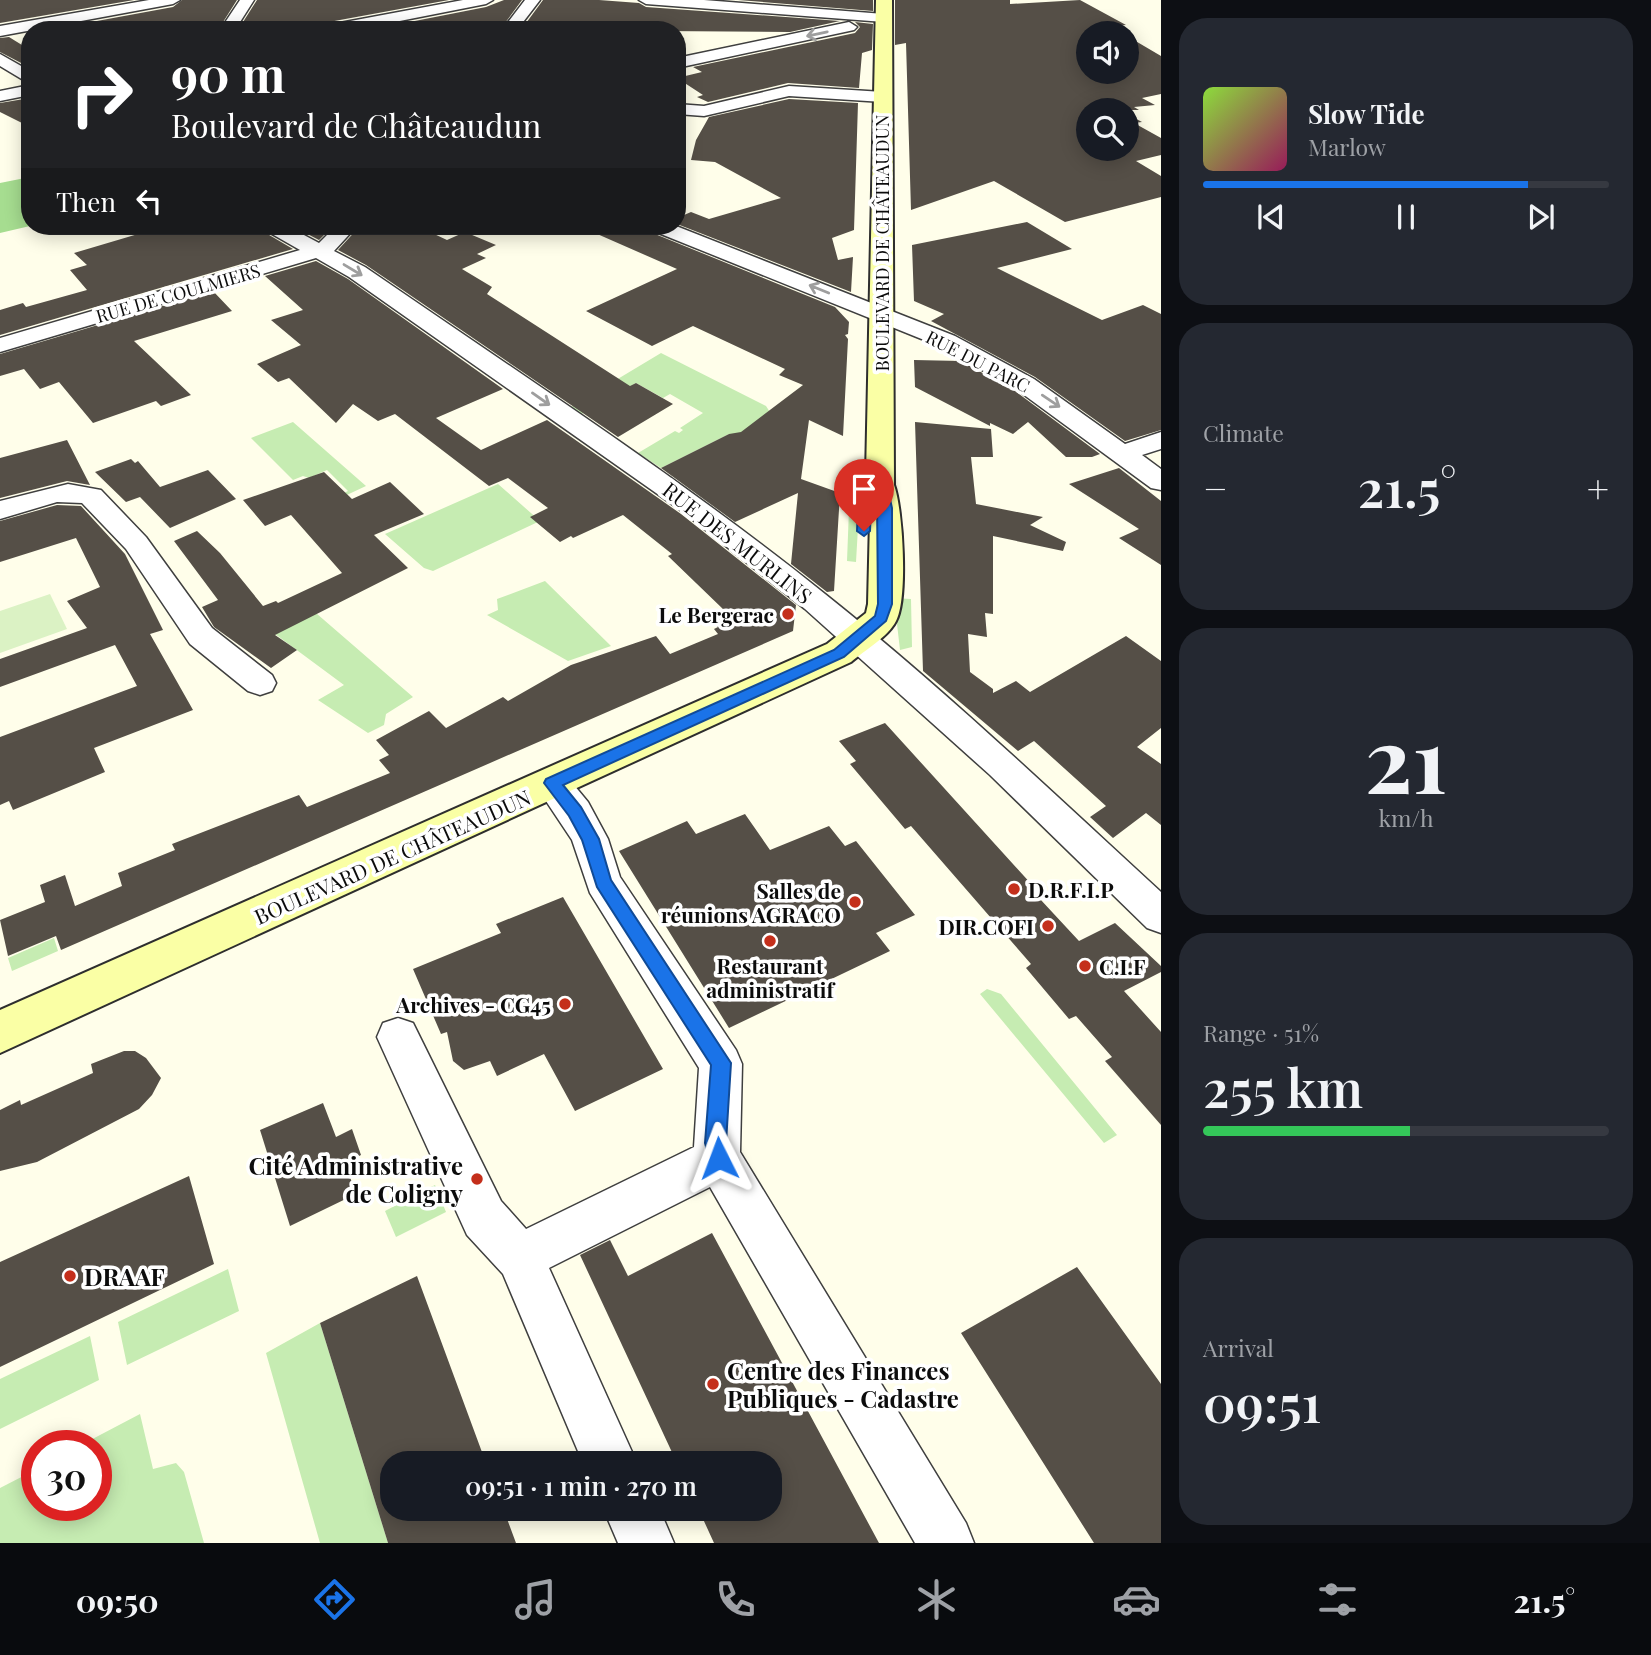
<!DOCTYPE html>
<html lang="en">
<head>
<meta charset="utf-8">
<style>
	:root { --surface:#171b24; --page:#242831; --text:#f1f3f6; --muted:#9ea1a6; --line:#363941; --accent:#1a73e8 }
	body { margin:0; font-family:"Playfair Display",serif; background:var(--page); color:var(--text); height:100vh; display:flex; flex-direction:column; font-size:26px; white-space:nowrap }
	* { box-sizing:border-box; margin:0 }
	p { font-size:23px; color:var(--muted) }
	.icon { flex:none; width:38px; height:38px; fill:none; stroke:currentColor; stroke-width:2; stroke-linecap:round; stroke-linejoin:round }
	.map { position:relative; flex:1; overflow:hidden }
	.panel { display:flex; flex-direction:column; gap:18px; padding:18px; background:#0d0f14; width:490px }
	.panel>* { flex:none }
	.hud { position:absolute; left:21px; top:21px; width:665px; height:214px; border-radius:28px; box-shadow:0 4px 18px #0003; background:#202124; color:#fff; overflow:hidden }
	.fabs { position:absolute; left:1076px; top:21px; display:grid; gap:14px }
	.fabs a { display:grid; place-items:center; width:63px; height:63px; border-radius:50%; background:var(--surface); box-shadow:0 4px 18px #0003; font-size:35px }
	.speed { position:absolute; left:21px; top:1430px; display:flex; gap:14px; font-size:35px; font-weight:700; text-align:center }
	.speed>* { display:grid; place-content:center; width:91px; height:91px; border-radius:50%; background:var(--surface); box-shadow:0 4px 18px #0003; line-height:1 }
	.speed .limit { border:10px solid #d22; background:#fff; color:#111 }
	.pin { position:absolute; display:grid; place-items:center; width:60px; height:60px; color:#fff; margin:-72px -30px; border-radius:50% 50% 50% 0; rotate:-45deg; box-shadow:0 0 7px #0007 }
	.pin .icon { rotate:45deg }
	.me { position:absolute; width:77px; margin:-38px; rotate:357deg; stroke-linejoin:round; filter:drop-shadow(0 0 5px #0008) }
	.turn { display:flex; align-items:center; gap:24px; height:147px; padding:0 35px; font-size:32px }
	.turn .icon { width:91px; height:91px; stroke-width:2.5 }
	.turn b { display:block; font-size:49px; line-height:60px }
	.then { display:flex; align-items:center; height:66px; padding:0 35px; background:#0003; gap:14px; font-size:26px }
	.big { font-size:52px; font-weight:600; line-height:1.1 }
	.panel .tile { flex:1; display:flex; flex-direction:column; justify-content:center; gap:10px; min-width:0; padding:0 24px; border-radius:28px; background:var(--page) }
	.panel .dial { align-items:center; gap:0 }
	.dial b { font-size:91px; line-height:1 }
	.song { display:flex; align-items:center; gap:21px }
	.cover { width:84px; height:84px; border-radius:10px; background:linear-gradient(135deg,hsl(90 70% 55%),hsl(330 70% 35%)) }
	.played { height:7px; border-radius:4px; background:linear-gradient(90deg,var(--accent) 80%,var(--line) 80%) }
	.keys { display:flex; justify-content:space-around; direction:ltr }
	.heat { display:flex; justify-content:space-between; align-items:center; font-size:38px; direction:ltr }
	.charge { height:10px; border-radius:5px; background:linear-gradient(90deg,#34c759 51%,var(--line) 0) }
	.trip { position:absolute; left:380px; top:1451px; width:402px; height:70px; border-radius:28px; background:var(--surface); box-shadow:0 4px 18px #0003; font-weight:600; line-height:70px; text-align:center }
	.menu { display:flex; height:112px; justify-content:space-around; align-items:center; background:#090b0e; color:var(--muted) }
	.menu .icon { width:49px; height:49px }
	.menu .current { color:var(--accent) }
	.menu b { font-size:32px; color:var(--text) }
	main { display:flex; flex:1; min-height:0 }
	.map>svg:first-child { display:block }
	.green { fill:#c6ecb2 }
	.forest { fill:#a6dd90 }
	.pitch { fill:#dbf2c4 }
	.building { fill:#554f47 }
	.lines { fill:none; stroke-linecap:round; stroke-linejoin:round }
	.minor-casing { stroke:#3f3f3f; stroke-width:3 }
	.secondary-casing { stroke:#2e2e2e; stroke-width:4 }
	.minor { fill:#fff; fill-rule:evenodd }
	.secondary { fill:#faffa5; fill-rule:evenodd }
	.oneway { stroke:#9e9e9e }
	.route { fill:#1a73e8; stroke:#114b97; stroke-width:2 }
	.poi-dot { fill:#c42f1b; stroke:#fff; stroke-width:2.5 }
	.labels { text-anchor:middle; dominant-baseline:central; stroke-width:7; stroke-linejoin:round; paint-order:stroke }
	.far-street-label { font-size:18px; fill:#0c0c0c; stroke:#fff }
	.street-label { font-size:21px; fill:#0c0c0c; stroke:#fff }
	.poi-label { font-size:21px; font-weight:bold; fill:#0c0c0c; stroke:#fff; text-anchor:end }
	.near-poi-label { font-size:24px; font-weight:bold; fill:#0c0c0c; stroke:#fff; text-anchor:start }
</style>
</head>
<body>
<main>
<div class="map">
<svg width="1161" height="1543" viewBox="0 0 1161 1543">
	<rect width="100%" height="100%" fill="#fffeea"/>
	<path class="green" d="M 661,353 L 766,406 L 775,420 L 750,442 L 729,434 L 661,468 L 638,453 L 675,431 L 679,433 L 683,430 L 680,428 L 703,413 L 670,394 L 663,398 L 636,383 L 580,415 L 571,407 Z
		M 293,422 L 366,486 L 321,507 L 319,505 L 348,491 L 327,470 L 309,478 L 303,476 L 293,480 L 251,438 Z
		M 498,484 L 540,521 L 433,571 L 424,568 L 385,534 Z
		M 849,509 L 859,510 L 856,562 L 847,561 Z
		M 545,581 L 611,646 L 568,661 L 487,615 L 498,610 L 497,599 Z
		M 894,598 L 911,599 L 912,647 L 900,650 Z
		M 309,607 L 413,697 L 386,714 L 384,725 L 368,733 L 318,700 L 344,685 L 271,631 Z
		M 54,938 L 58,951 L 12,971 L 8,958 Z
		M 987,989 L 1001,994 L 1117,1135 L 1104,1143 L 980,994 Z
		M 435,1185 L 446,1212 L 396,1237 L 385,1211 Z
		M 228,1269 L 239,1311 L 127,1365 L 118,1322 Z
		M 320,1323 L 388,1543 L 320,1543 L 266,1353 Z
		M 90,1336 L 99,1380 L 0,1429 L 0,1379 Z
		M 140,1414 L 153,1469 L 176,1463 L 184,1472 L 204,1543 L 0,1543 L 0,1488 L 37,1469 L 37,1505 L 96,1505 L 96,1446 L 81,1445 Z"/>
	<path class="forest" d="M 30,177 L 30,226 L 0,233 L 0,183 Z"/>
	<path class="pitch" d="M 50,594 L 67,629 L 0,653 L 0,611 Z"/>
	<path class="building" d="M 0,0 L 134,0 L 0,23 Z
		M 182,0 L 237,0 L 218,30 L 48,30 L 173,7 Z
		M 257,0 L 449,0 L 329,22 L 319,30 L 238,30 Z
		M 504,0 L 522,0 L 500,30 L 369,30 L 486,7 Z
		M 543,0 L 599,0 L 639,3 L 646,7 L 840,21 L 790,32 L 521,30 Z
		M 738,0 L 873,0 L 873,11 Z
		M 895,0 L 1010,0 L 1010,4 L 1080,0 L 1126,25 L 1111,26 L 1123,33 L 1088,33 L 1088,72 L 1127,72 L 1127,36 L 1161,56 L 1161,94 L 1142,98 L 1155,105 L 1134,107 L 1139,110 L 1088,110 L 1088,149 L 1127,149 L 1127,114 L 1142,122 L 1134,123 L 1161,138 L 1161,155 L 1136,161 L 1161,176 L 1161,197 L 1065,222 L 994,181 L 911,210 L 906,43 L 895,45 Z
		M 855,22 L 873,24 L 872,50 L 862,53 L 859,88 L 788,83 L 708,102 L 697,97 L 703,95 L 677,78 L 702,72 L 693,67 L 855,33 L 860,27 Z
		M 9,37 L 30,50 L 30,64 L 25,65 L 0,52 L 0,38 Z
		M 30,98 L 30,127 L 0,112 L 0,103 Z
		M 789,99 L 858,103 L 854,230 L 832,238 L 838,260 L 853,257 L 851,292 L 677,224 L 677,218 L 691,212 L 709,219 L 781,198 L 715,162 L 691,160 L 696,140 L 709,117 Z
		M 1027,222 L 1072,249 L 997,268 L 1102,320 L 1143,305 L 1161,314 L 1161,430 L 1125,441 L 1035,377 L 931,321 L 944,314 L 914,301 L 912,245 Z
		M 165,226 L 259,226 L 264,232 L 293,249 L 0,335 L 0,310 L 23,303 L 26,307 L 87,290 L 70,270 L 87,265 L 74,253 Z
		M 292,226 L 333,226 L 319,240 Z
		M 360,226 L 417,226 L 447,240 L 465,232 L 496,245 L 477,254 L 486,258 L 462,269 L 492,287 L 487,294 L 630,386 L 636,383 L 673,404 L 618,437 L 366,265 L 338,250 Z
		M 579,226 L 645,226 L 650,232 L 835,307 L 849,322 L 848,334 L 845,335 L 848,339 L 843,436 L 809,420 L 801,479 L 840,493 L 834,591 L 827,592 L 791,564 L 798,493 L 735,522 L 661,468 L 729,434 L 741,432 L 803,385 L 779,375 L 785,369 L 693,326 L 652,346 L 586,311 L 677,269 Z
		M 316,261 L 348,279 L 503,389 L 436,418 L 481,450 L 547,420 L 681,514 L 796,605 L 793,631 L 61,950 L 56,936 L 8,956 L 0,920 L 45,902 L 40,885 L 65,875 L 75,906 L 122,886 L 118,873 L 175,850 L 172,844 L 299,795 L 307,807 L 390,773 L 379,760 L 389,755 L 376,740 L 429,711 L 446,728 L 503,697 L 508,701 L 571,665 L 656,636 L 670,654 L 718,634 L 714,629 L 718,627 L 707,617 L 724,610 L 668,556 L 672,554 L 623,515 L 573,538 L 571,536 L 560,542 L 530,517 L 548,508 L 508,478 L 489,486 L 395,414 L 378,421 L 353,404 L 336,423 L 289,378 L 278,382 L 257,364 L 301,345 L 271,320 L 303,310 L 265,276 Z
		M 213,291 L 232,311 L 134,341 L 191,395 L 161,406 L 156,401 L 93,423 L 59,382 L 40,389 L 24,369 L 0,376 L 0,354 Z
		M 914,360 L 961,361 L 1015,391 L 1100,454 L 1092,457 L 1066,457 L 1028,422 L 1013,434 L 990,423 L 990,426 L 915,387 Z
		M 915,422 L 991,429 L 993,457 L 971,457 L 976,504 L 1043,517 L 1030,525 L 1066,542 L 1063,551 L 993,536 L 993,614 L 985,613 L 987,637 L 968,634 L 970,672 L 993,689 L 993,693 L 1016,681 L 1030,692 L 1126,636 L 1161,661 L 1161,728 L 1137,747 L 1161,764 L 1161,825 L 1146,813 L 1113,838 L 1090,817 L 1106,806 L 1034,741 L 1018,751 L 923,671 Z
		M 67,440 L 90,485 L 67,481 L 0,498 L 0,458 Z
		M 131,459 L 135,463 L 138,461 L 160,487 L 208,470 L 236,499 L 170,528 L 140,497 L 126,502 L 95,472 Z
		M 1119,468 L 1161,501 L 1161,565 L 1119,538 L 1139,529 L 1069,484 Z
		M 324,472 L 352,499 L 390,482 L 424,514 L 374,535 L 408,568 L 275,635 L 297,650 L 271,668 L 214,627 L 202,607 L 218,600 L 174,541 L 197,531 L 220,553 L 263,606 L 276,601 L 278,603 L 342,573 L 291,515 L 265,526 L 243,500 Z
		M 57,505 L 81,506 L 125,554 L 163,630 L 150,634 L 193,710 L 94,748 L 105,772 L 13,810 L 9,801 L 0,805 L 0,737 L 137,686 L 115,645 L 0,687 L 0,659 L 87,628 L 67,601 L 100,587 L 76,538 L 0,562 L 0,521 Z
		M 885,723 L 1043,897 L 1040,899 L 1079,941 L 1115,923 L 1161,966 L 1161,972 L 1124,991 L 1161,1032 L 1161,1125 L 1105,1061 L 1112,1057 L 1076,1016 L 1069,1019 L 1026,968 L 1031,964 L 911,826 L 905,829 L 850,764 L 856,761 L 839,741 Z
		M 745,814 L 770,850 L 829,826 L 845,846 L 856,841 L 915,915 L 876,933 L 890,951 L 729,1028 L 619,851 L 687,821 L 696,834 Z
		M 563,897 L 663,1069 L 575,1111 L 544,1054 L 497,1076 L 490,1061 L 464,1070 L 453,1061 L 447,1032 L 441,1034 L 413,969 L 501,933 L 496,924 Z
		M 124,1051 L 135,1051 L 146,1058 L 161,1078 L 152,1095 L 139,1109 L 37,1162 L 0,1171 L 0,1110 L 20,1100 L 21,1105 L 93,1073 L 91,1064 Z
		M 323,1103 L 336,1137 L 352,1129 L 361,1155 L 345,1163 L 356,1194 L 290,1226 L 260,1130 Z
		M 189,1176 L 214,1264 L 0,1367 L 0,1262 Z
		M 712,1233 L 879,1543 L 714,1543 L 698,1508 L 770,1508 L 770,1463 L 677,1463 L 580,1255 L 610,1240 L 628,1276 Z
		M 1077,1267 L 1161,1384 L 1161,1543 L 1094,1543 L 961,1333 Z
		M 417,1276 L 486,1463 L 392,1463 L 392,1508 L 503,1508 L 516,1543 L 388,1543 L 320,1323 Z"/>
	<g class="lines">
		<g class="minor-casing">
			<path id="minor" d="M 149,0 L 180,0 L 173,4 L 0,36 L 0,26 Z
				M 240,0 L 254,0 L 235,30 L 220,30 Z
				M 463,0 L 493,0 L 486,4 L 354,30 L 322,30 L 329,25 Z
				M 525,0 L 540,0 L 517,30 L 502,30 Z
				M 639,0 L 704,0 L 884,14 L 891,18 L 884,22 L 646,4 Z
				M 849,22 L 857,27 L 854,30 L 677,68 L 677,58 Z
				M 0,54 L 30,71 L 30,84 L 0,66 Z
				M 30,85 L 30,95 L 0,101 L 0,91 Z
				M 789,86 L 883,92 L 892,97 L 883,102 L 789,96 L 704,116 L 677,114 L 677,104 L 704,106 Z
				M 262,226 L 287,226 L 319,243 L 336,226 L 357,226 L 334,251 L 365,267 C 520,374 678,476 825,594 C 942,687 1051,791 1161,892 L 1161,933 L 1147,928 L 990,775 L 805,609 L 683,512 L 349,277 L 316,258 L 0,352 L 0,338 L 300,250 L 265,230 Z
				M 648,226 L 676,226 L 955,336 L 1034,379 L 1125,444 L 1161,432 L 1161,449 L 1142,455 L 1161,469 L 1161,490 L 1151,488 L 1016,389 L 939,346 L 651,230 Z
				M 68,484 L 101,490 L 146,537 L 212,628 L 272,675 L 276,683 L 272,691 L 260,695 L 248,691 L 190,644 L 126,549 L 82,503 L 57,502 L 0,519 L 0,501 Z
				M 552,769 L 564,773 L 588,802 L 608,839 L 620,877 L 736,1050 L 742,1064 L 740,1152 L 966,1523 L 974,1543 L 915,1543 L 710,1187 L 549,1268 L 637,1463 L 583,1463 L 503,1274 L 467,1235 L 377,1037 L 383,1023 L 398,1018 L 413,1023 L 501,1201 L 526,1229 L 694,1147 L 699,1068 L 590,893 L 572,840 L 534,783 L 540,773 Z
				M 603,1508 L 659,1508 L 674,1543 L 618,1543 Z"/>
		</g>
		<g class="secondary-casing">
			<path id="secondary" d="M 876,0 L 892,0 L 894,485 C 903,509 908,599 896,621 C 888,637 865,650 851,662 L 0,1053 L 0,1010 L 827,644 L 866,613 L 868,604 L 870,519 L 864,518 L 860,511 L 866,476 Z"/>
		</g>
		<use href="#minor" class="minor"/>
		<use href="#secondary" class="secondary"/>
	</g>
	<defs><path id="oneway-shaft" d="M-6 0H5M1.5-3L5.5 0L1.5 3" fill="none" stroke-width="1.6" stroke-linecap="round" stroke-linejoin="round" transform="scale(1.75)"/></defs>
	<g class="oneway">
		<use href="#oneway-shaft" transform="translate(817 34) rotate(168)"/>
		<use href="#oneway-shaft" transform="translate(353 270) rotate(31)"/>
		<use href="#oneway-shaft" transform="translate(819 289) rotate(-158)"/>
		<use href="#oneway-shaft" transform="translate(541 399) rotate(35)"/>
		<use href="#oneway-shaft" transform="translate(1051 401) rotate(34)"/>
	</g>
	<path class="route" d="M 880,482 L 887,486 L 892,508 L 892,604 L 886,621 L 844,657 L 563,785 L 581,807 L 599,839 L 611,880 L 731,1063 L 726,1143 L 729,1158 L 726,1166 L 719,1169 L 711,1166 L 705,1143 L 711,1065 L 597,887 L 582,840 L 569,816 L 544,783 L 546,779 L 834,650 L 875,616 L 878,604 L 877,500 L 871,508 L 870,531 L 864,536 L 857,531 L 858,508 L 876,483 Z"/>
	<g class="poi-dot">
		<circle cx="788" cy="614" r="7"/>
		<circle cx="1014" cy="889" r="7"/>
		<circle cx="855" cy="902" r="7"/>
		<circle cx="1048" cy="926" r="7"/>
		<circle cx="770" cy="941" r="7"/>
		<circle cx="1085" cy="966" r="7"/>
		<circle cx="565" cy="1004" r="7"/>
		<circle cx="477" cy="1179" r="7"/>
		<circle cx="70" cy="1276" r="7"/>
		<circle cx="713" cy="1384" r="7"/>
	</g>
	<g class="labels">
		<g class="far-street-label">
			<text transform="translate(882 243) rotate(-90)">BOULEVARD DE CHÂTEAUDUN</text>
			<text transform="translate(178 293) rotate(-16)">RUE DE COULMIERS</text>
			<text transform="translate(978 361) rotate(27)">RUE DU PARC</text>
		</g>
		<g class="street-label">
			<text transform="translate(738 542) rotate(38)">RUE DES MURLINS</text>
			<text transform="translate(392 856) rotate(-24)">BOULEVARD DE CHÂTEAUDUN</text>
		</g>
		<g class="poi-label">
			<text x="774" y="614">Le Bergerac</text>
			<text x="1028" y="889" text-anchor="start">D.R.F.I.P</text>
			<text x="841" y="890">Salles de<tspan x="841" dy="24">réunions AGRACO</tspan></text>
			<text x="1034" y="926">DIR.COFI</text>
			<text x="770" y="965" text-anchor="middle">Restaurant<tspan x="770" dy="24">administratif</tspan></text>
			<text x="1099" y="966" text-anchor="start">C.I.F</text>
			<text x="551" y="1004">Archives - CG45</text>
		</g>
		<g class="near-poi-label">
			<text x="463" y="1165" text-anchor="end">Cité Administrative<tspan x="463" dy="28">de Coligny</tspan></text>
			<text x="84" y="1276">DRAAF</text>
			<text x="727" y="1370">Centre des Finances<tspan x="727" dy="28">Publiques - Cadastre</tspan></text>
		</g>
	</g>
</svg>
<div class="fabs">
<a><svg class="icon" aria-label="sound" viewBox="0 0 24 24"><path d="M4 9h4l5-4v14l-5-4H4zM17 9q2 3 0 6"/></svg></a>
<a><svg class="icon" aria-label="search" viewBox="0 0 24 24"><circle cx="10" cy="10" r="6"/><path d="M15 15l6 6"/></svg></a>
</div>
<div class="speed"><div class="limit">30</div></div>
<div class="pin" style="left:864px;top:531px;background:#d93025"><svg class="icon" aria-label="arrive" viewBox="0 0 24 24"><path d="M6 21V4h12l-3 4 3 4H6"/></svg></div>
<svg class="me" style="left:719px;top:1158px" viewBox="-20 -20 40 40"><path d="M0-17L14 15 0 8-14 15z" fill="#1a73e8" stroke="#fff" stroke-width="4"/></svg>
<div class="trip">09:51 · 1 min · 270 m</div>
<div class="hud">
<div class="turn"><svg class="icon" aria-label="right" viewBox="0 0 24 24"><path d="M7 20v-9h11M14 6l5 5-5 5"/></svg><div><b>90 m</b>Boulevard de Châteaudun</div></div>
<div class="then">Then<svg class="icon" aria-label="left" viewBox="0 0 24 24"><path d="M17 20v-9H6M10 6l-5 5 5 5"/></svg></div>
</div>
</div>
<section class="panel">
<div class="tile">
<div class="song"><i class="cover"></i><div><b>Slow Tide</b><p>Marlow</p></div></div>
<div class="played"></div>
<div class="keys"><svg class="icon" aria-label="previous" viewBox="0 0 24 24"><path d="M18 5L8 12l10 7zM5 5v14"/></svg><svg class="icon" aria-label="pause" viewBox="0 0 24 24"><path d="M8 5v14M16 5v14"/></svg><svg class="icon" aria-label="next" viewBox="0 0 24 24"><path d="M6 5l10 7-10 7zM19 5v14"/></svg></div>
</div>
<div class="tile"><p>Climate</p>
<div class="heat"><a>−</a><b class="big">21.5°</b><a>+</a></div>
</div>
<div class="tile dial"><b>21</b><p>km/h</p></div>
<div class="tile"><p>Range · 51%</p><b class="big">255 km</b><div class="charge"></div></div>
<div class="tile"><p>Arrival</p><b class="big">09:51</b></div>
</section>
</main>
<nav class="menu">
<b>09:50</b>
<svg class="icon current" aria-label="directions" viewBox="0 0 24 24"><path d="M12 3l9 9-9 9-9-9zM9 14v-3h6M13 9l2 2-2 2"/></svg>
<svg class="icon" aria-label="music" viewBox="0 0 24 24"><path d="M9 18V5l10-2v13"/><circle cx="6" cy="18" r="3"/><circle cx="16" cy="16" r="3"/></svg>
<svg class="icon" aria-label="phone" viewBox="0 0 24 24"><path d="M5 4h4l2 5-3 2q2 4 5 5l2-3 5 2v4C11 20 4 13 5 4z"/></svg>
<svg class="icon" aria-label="climate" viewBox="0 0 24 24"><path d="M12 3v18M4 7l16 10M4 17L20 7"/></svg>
<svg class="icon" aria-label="car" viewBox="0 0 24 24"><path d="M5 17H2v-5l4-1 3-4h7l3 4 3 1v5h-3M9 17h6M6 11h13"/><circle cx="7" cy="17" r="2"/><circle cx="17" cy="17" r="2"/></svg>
<svg class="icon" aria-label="filters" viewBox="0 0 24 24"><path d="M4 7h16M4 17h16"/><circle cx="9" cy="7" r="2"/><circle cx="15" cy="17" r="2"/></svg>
<b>21.5°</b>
</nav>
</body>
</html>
